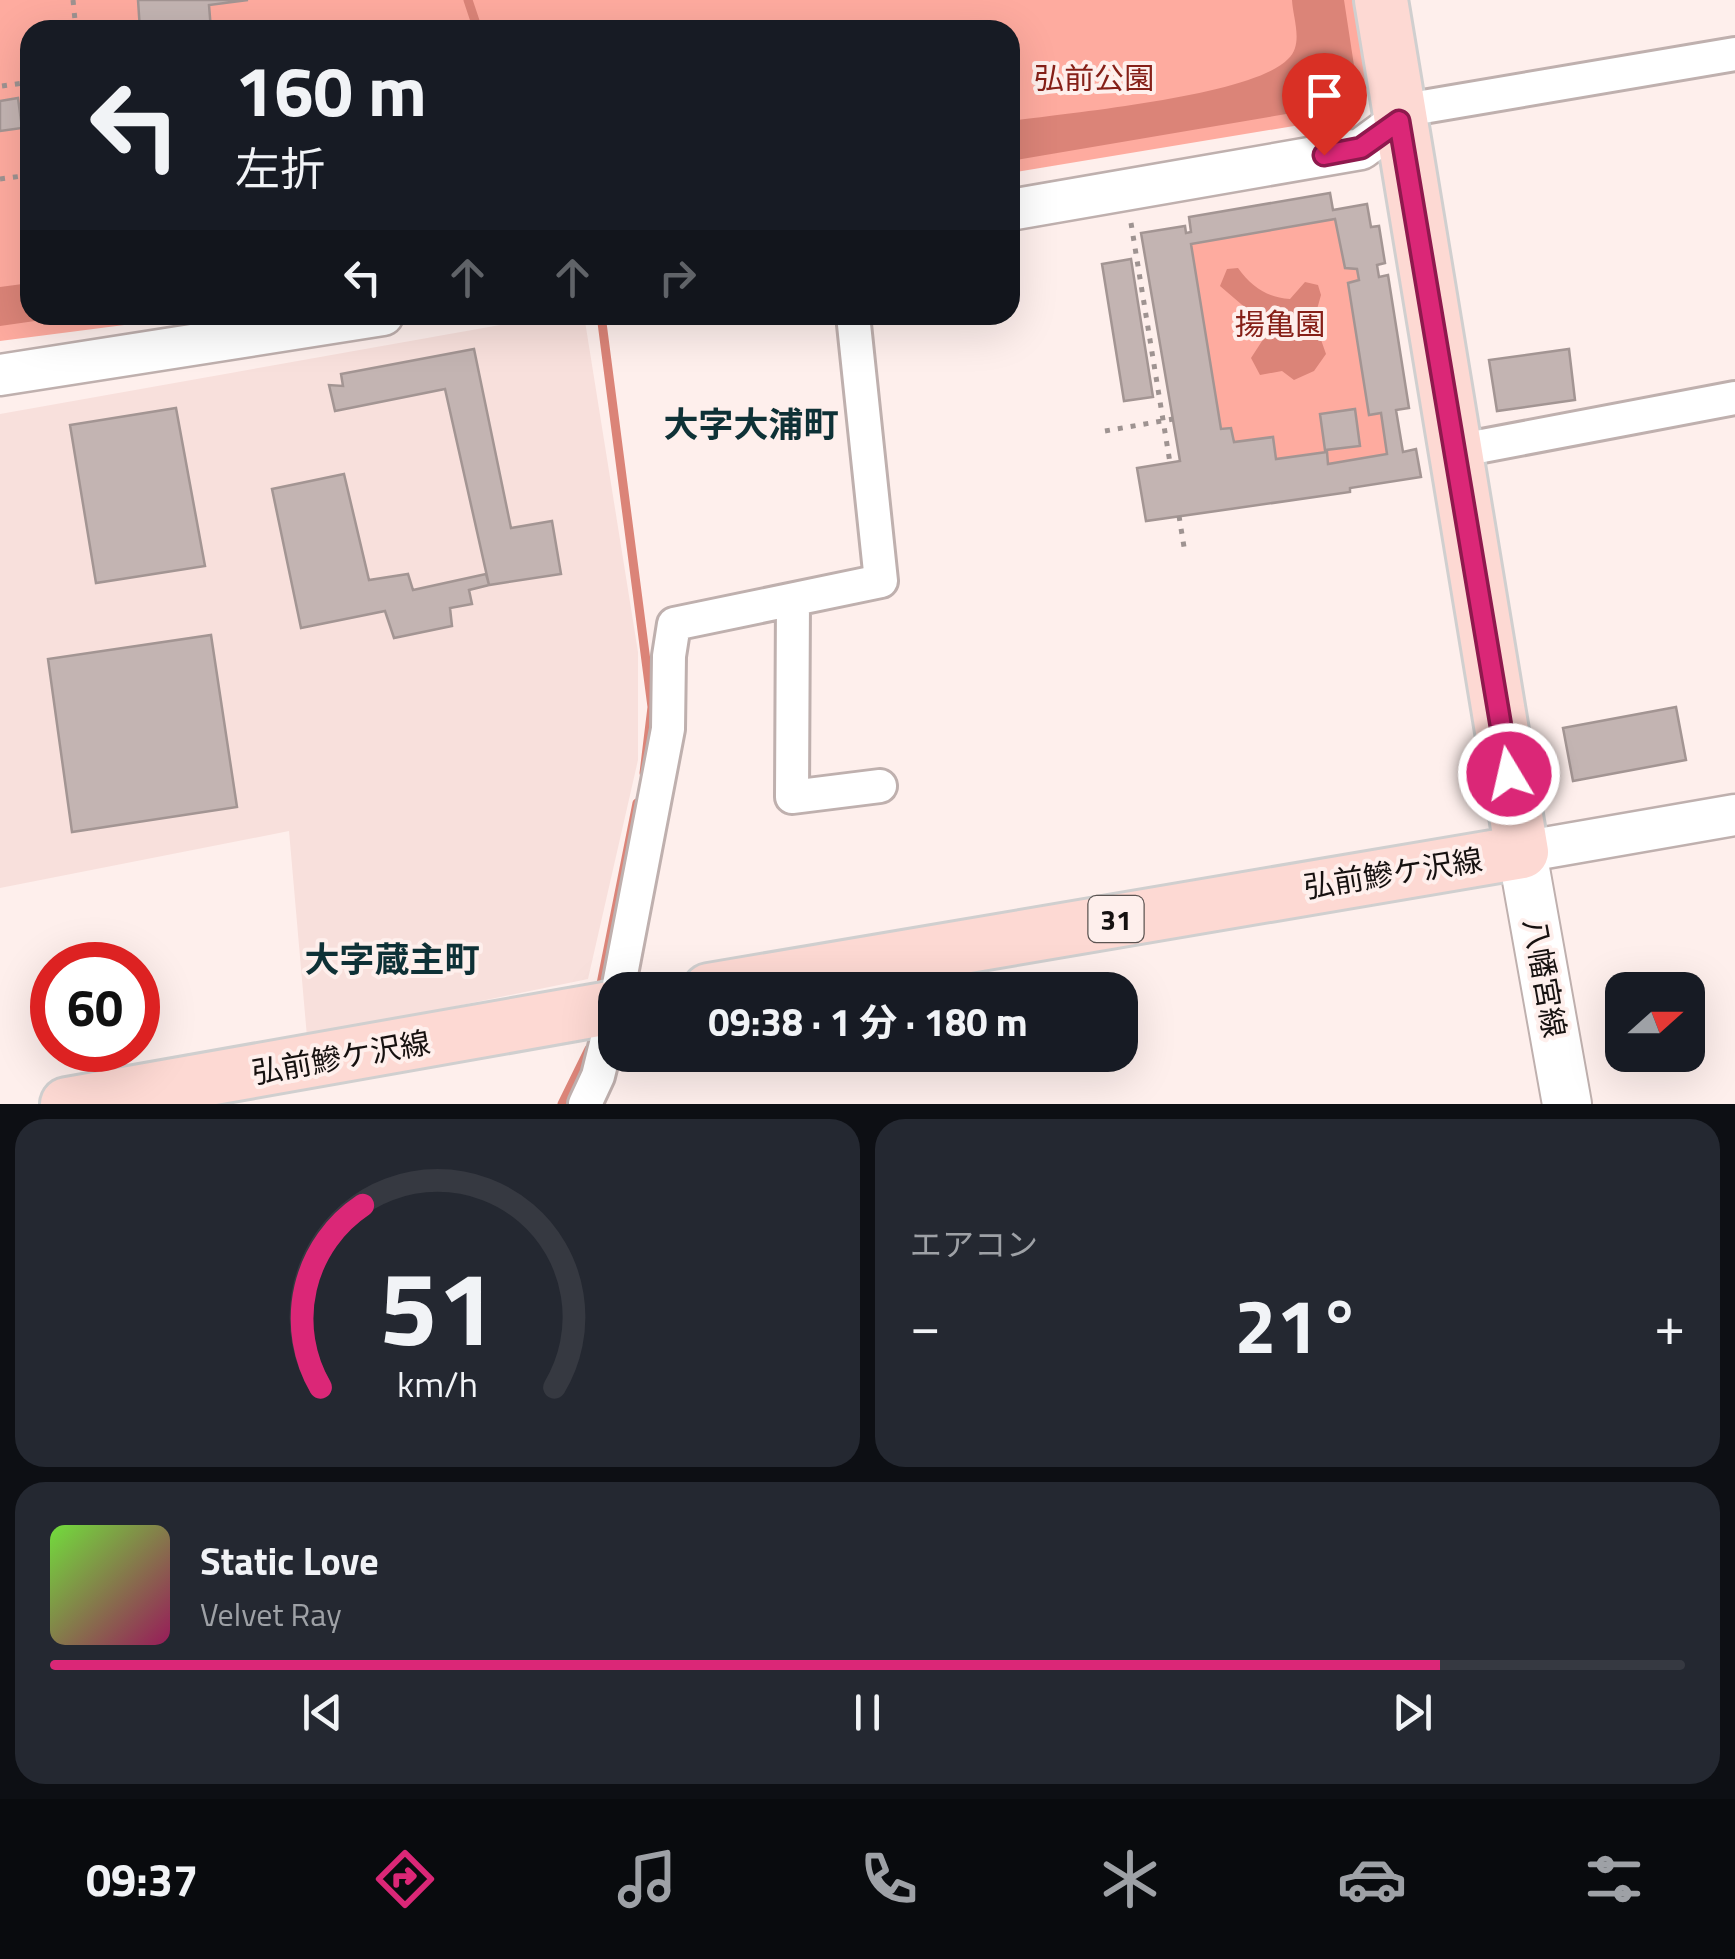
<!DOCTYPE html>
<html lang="ja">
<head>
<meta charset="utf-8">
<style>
	:root { --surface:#171b24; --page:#242831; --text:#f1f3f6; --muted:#9ea1a6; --line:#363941; --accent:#db2777 }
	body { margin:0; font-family:"Titillium Web","Noto Sans JP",sans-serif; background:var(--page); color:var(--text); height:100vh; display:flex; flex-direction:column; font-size:38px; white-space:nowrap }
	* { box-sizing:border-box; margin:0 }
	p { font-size:32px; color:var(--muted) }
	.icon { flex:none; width:55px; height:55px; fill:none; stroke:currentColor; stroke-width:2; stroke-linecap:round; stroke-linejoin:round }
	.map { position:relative; height:1104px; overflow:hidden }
	.panel { display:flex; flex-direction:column; gap:15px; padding:15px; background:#0d0f14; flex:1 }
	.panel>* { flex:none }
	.guide { position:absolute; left:20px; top:20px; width:1000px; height:305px; border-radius:30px; box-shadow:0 10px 40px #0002; background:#171b24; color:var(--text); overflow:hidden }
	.needle { width:65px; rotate:69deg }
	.buttons { position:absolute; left:1605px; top:972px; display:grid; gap:20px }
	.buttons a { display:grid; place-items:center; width:100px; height:100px; border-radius:20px; background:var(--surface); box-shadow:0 10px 40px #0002; font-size:50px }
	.speed { position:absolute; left:30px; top:942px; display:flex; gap:20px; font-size:50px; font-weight:700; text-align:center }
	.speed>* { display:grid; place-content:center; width:130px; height:130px; border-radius:50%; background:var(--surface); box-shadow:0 10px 40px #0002; line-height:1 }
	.speed .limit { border:15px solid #d22; background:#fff; color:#111 }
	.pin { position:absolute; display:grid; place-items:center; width:85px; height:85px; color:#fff; margin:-102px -42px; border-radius:50% 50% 50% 0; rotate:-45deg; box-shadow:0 0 10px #0007 }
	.pin .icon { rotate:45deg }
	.me { position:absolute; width:110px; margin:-55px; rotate:351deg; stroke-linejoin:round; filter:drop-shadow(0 0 8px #0008) }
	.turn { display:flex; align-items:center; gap:35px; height:210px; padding:0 50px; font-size:45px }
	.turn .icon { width:130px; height:130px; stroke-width:2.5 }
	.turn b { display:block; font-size:70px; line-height:85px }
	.lanes { display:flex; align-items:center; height:95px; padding:0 50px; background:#0003; justify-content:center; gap:50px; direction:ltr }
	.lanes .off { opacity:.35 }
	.big { font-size:75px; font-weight:700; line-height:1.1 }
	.panel .tile { flex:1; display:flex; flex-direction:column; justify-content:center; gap:15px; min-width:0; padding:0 35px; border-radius:30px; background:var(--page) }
	.panel .dial { align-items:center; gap:0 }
	.dial svg { height:260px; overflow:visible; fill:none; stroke:var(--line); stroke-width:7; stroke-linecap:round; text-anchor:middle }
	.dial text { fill:var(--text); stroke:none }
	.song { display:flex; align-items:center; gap:30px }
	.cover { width:120px; height:120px; border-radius:15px; background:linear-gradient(135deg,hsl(100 70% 55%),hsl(330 70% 35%)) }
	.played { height:10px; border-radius:5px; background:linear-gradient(90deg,var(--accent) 85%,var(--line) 85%) }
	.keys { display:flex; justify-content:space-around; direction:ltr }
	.heat { display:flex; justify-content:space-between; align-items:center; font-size:55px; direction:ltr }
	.panel .tiles { flex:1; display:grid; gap:15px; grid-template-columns:1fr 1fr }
	.tile:last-child { grid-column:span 2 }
	.trip { position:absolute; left:598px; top:972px; width:540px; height:100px; border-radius:30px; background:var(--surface); box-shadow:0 10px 40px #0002; font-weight:700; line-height:100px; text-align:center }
	.tabs { display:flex; height:160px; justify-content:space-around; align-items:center; background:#090b0e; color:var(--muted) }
	.tabs .icon { width:70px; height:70px }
	.tabs .selected { color:var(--accent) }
	.tabs b { font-size:45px; color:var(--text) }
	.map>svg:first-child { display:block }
	.built { fill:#f8e0dc }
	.green { fill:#feab9f }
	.water { fill:#db8478 }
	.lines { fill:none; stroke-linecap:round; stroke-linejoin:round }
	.stream { stroke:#db8478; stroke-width:9 }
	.building { fill:#c3b4b2; stroke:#a39593; stroke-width:2.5; fill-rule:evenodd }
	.minor-casing { stroke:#bfb0ae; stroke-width:38 }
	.tertiary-casing { stroke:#bfb0ae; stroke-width:45 }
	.secondary-casing { stroke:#bfb0ae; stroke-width:52 }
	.primary-casing { stroke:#d0cfcf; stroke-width:58 }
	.path { stroke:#9e9391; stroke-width:5; stroke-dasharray:5 8; stroke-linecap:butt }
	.minor { stroke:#fff; stroke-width:32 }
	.tertiary { stroke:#fff; stroke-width:40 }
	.secondary { stroke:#fff; stroke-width:48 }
	.primary { stroke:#fdd9d3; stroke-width:52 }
	.route-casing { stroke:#8e194d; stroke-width:25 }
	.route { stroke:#db2777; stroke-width:18 }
	.labels { text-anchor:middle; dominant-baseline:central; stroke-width:8; stroke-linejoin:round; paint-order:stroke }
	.shield { fill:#feefec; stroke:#5c5452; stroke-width:2.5 }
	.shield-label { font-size:28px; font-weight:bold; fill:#161110 }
	.park-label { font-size:30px; fill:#862018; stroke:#feefec }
	.street-label { font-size:30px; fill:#161110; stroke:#feefec }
	.quarter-label { font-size:35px; font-weight:bold; fill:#0e3136; stroke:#feefec }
</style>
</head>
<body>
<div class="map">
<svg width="1735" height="1104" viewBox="0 0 1735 1104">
	<rect width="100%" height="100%" fill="#feefec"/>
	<path class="built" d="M 556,315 L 584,315 L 638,652 L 638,760 L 588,979 L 307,1037 L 289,831 L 0,888 L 0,414 Z"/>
	<path class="green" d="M 0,0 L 1357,0 L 1371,83 L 1342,118 L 1010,173 L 1010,30 L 30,30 L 30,315 L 202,315 L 0,341 Z
		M 1335,219 L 1353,270 L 1357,269 L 1359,280 L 1348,283 L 1369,415 L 1381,413 L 1387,454 L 1328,464 L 1326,452 L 1276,459 L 1273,437 L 1234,442 L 1231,428 L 1221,429 L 1191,244 Z"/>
	<path class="water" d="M 1292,0 L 1344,0 L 1357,85 L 1333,106 L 1010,161 L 1010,121 C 1066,113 1253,96 1288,59 C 1304,44 1293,19 1292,0 Z
		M 1238,268 C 1252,287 1266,297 1290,299 L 1305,282 L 1318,285 L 1321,295 L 1314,320 L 1326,354 L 1314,371 L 1294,380 L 1282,371 L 1260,375 L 1251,358 L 1264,338 L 1262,322 L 1220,286 L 1227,269 Z
		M 30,283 L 30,315 L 70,316 L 0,326 L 0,287 Z"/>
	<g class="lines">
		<path class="stream" d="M 468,0 L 478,30
			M 601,315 L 652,707 L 644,773
			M 599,994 L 637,803
			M 562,1104 L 589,1049"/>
	</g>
	<path class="building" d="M 138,0 L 248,0 L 209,5 L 211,30 L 140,30 Z
		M 18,98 L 22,128 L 0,131 L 0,101 Z
		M 1330,193 L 1333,210 L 1367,204 L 1371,227 L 1379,226 L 1385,263 L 1377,265 L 1379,277 L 1388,275 L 1409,408 L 1396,410 L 1403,452 L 1416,449 L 1421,477 L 1350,488 L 1350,492 L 1146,521 L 1137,468 L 1180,461 L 1141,233 L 1185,226 L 1186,233 L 1191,232 L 1189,217 ZM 1335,219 L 1345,268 L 1357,269 L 1359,280 L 1348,283 L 1369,415 L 1381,413 L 1387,454 L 1328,464 L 1327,452 L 1276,459 L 1273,437 L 1234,442 L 1231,428 L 1221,429 L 1191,244 Z
		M 1131,259 L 1153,397 L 1124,401 L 1102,264 Z
		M 474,349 L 511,528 L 552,521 L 561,574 L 489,585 L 445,389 L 335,411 L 329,385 L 343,386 L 341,374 Z
		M 1569,349 L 1575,400 L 1497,411 L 1489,360 Z
		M 176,408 L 205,566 L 96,583 L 70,425 Z
		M 1355,409 L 1360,446 L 1325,450 L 1320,414 Z
		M 344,474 L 369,580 L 408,574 L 413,590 L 486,574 L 489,585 L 469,590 L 472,604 L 450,608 L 452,626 L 394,638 L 385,611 L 301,628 L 272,489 Z
		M 211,635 L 237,807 L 72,832 L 48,659 Z
		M 1676,707 L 1686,760 L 1573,781 L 1563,728 Z"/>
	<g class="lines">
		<g class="minor-casing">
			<path id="minor" d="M 1399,121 L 1417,108 L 1735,54
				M 1456,451 L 1735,398
				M 793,600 L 792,797 L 880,786
				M 618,990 L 668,729 L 669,656 L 674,624 L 881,581 L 853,315
				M 585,1104 L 598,1076 L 615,1007"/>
		</g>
		<g class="tertiary-casing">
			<path id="tertiary" d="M 1010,210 L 1361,149 L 1399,121
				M 0,375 L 383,315
				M 1522,852 L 1735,815"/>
		</g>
		<g class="secondary-casing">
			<path id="secondary" d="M 1522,852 L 1567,1104"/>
		</g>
		<g class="primary-casing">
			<path id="primary" d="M 709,990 L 1522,852 L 1381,0
				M 67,1104 L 615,1007"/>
		</g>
		<path class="path" d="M 73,0 L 76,30
			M 2,86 L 30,82
			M 0,179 L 30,175
			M 1131,223 L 1170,463
			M 1105,431 L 1173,419
			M 1179,516 L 1185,553"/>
		<use href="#minor" class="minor"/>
		<use href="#tertiary" class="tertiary"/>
		<use href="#secondary" class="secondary"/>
		<use href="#primary" class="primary"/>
	</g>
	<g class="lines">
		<g class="route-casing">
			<path id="route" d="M 1324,155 L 1361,148 L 1399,121 L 1509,774"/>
		</g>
		<use href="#route" class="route"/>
	</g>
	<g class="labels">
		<rect class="shield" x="1088.5" y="896" width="55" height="46" rx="8"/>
		<g class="shield-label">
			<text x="1116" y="919">31</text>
		</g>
		<g class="park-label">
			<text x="1094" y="78">弘前公園</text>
			<text x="1280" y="324">揚亀園</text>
		</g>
		<g class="street-label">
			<text transform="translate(1393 873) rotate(-9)">弘前鰺ケ沢線</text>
			<text transform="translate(1545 978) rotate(80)">八幡宮線</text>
			<text transform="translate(341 1057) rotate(-10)">弘前鰺ケ沢線</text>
		</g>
		<g class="quarter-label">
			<text x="751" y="424">大字大浦町</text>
			<text x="392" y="959">大字蔵主町</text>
		</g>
	</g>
</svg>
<div class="buttons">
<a><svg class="needle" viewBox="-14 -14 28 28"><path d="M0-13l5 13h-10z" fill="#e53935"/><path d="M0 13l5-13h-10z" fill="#9ea1a6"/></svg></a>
</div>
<div class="speed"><div class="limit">60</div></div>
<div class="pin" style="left:1324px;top:155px;background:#d93025"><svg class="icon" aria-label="arrive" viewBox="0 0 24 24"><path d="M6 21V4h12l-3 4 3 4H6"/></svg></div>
<svg class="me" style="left:1509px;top:774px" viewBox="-20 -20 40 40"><circle r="17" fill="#db2777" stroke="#fff" stroke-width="3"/><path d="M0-11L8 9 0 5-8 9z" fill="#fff"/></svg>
<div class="trip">09:38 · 1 分 · 180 m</div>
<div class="guide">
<div class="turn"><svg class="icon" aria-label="left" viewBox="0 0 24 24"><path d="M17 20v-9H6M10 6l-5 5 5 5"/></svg><div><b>160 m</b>左折</div></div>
<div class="lanes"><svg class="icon" aria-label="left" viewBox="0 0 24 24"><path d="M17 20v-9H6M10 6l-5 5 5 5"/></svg><svg class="icon off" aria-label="ahead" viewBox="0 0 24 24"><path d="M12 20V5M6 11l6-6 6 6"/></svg><svg class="icon off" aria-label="ahead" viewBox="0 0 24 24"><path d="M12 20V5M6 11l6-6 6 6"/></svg><svg class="icon off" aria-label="right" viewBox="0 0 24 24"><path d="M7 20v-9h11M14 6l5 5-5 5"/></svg></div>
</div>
</div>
<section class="panel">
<div class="tiles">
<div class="tile dial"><svg viewBox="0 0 100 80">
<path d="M14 69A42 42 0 1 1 86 69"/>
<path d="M14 69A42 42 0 0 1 27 13" stroke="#db2777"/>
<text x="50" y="56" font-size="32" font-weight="700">51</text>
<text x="50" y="72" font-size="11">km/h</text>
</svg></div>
<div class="tile"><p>エアコン</p>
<div class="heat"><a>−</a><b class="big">21°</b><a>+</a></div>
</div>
<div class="tile">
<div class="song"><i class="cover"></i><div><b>Static Love</b><p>Velvet Ray</p></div></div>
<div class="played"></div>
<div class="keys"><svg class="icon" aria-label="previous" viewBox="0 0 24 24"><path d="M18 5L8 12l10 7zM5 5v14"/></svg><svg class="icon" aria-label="pause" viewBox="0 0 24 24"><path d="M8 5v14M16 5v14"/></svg><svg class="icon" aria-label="next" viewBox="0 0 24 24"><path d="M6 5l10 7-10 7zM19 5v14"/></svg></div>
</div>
</div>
</section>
<nav class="tabs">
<b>09:37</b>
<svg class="icon selected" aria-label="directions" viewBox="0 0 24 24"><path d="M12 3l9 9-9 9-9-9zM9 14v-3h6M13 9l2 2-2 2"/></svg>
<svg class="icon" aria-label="music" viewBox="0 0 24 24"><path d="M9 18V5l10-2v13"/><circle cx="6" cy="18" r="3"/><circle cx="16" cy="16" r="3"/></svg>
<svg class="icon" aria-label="phone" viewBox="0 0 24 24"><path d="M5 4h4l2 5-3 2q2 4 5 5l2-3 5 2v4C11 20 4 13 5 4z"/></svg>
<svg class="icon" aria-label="climate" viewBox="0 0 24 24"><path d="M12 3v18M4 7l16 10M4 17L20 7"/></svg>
<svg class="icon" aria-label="car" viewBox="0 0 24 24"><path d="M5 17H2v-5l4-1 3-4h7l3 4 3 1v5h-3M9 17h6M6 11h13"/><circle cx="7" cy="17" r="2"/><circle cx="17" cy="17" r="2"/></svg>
<svg class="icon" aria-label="filters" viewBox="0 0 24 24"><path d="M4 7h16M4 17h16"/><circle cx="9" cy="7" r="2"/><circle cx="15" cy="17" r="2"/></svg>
</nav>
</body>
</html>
